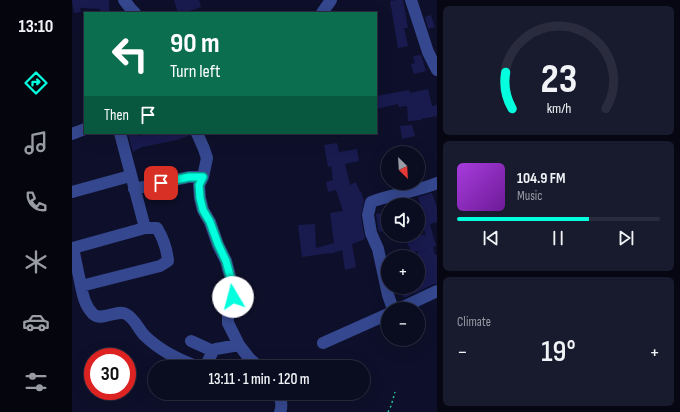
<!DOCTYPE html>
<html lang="en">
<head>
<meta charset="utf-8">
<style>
	:root { --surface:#0a0c20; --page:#181a2d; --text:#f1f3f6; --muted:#999ba5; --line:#2a2c3e; --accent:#04ffde }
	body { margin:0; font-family:"Sofia Sans Condensed",sans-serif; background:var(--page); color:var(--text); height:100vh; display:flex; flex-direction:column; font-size:15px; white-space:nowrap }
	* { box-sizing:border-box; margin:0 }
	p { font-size:13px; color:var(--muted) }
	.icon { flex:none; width:22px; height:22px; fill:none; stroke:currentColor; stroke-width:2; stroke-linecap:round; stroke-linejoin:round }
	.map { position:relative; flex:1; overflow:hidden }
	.side { display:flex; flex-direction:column; gap:6px; padding:6px; background:#060712; width:243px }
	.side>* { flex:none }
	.banner { position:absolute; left:12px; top:12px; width:293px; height:122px; border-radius:0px; box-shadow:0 4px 16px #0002,0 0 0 1px var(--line); background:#0b6e4f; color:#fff; overflow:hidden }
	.needle { width:26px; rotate:156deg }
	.tools { position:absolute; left:309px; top:146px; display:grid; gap:8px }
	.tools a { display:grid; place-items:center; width:44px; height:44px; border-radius:50%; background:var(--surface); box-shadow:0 4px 16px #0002,0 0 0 1px var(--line); font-size:20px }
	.speed { position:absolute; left:12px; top:348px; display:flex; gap:8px; font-size:20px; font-weight:700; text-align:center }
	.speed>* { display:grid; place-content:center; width:52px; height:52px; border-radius:50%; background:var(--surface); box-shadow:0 4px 16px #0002,0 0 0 1px var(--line); line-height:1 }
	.speed .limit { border:6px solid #d22; background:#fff; color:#111 }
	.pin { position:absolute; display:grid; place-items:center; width:34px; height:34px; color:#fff; margin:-17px; border-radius:8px; box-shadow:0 2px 6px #0006 }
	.me { position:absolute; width:44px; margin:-22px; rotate:352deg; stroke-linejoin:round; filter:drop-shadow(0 0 3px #0008) }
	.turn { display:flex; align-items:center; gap:14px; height:84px; padding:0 20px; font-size:18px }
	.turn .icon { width:52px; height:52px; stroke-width:2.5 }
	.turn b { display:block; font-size:28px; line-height:34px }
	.then { display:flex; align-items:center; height:38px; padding:0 20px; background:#0003; gap:8px; font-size:15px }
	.big { font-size:30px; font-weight:600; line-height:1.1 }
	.side .tile { flex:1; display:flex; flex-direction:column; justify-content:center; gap:6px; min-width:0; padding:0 14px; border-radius:6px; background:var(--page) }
	.side .dial { align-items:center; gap:0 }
	.dial svg { height:104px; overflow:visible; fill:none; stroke:var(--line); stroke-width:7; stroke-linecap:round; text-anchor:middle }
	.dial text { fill:var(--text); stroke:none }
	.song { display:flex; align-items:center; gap:12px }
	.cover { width:48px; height:48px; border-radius:6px; background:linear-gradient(135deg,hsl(280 70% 55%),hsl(280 70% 35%)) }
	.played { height:4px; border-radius:2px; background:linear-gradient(90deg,var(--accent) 65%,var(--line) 65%) }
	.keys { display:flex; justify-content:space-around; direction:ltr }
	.heat { display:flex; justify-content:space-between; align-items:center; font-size:22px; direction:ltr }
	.trip { position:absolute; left:76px; top:360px; width:222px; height:40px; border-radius:20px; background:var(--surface); box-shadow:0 4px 16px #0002,0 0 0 1px var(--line); font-weight:600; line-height:40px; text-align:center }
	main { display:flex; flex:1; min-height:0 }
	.tabs { display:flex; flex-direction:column; width:72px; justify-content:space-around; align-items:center; background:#04050d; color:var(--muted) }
	.tabs .icon { width:28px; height:28px }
	.tabs .current { color:var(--accent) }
	.tabs b { font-size:18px; color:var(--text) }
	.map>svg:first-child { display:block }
	.building { fill:#191a4e }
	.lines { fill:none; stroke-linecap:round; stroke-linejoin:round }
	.path { stroke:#25c697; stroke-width:1.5; stroke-dasharray:2 3; stroke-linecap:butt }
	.minor { stroke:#35478e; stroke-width:12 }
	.route-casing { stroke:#03a690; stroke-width:10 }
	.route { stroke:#04ffde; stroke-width:7 }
</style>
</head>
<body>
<main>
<nav class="tabs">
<b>13:10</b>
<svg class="icon current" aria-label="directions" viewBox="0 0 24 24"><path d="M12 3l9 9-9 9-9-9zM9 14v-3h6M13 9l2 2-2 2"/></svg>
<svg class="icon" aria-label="music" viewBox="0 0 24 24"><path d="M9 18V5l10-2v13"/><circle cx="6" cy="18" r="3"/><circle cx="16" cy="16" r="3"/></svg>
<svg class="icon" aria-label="phone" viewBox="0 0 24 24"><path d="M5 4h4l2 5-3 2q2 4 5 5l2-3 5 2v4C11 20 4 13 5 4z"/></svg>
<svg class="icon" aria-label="climate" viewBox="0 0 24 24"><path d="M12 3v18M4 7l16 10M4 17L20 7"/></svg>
<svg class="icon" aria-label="car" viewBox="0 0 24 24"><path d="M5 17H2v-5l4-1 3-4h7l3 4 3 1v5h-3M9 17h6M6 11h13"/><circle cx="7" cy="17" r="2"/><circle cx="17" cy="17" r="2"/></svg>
<svg class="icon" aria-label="filters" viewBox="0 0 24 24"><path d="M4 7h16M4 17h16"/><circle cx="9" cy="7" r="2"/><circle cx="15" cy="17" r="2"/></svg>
</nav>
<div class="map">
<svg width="365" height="412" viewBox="0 0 365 412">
	<rect width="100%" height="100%" fill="#0e102b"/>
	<path class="building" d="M 0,0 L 37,0 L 37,11 L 28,11 L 28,9 L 8,8 L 9,12 L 2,13 Z
		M 102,0 L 127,0 L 129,7 L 111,13 L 106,13 Z
		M 324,0 L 331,0 L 336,28 L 332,28 L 336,46 L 326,48 L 318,1 Z
		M 359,15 L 363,27 L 356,29 L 353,17 Z
		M 349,55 L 354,71 L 342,74 L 339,64 L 343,63 L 341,56 Z
		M 356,89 L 360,106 L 365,105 L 365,116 L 349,119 L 349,120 L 336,121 L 335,106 L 327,107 L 326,104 L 304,109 L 304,96 L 337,90 L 338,93 Z
		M 340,125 L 343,136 L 330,139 L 328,126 Z
		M 60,133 L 66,133 L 67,136 L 84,133 L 118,133 L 118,135 L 105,140 L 70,147 L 61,152 L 56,134 Z
		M 265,143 L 267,152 L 285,149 L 287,161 L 273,164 L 278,185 L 284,182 L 288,192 L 289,192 L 292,201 L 289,216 L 292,234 L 293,239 L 280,244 L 284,267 L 273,270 L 270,250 L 258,254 L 258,253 L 230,257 L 226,225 L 243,224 L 244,248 L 262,243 L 258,213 L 271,211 L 264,190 L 256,192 L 254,182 L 261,180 L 259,166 L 256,167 L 252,145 Z
		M 360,193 L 365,208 L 365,222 L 358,224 L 364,246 L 361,247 L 363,255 L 365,255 L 365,284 L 362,284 L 332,298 L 328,287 L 346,287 L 346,251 L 340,253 L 335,243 L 346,237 L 345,235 L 354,235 L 346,211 L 350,209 L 346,197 Z
		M 311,213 L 314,230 L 307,232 L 304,215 L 304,214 Z"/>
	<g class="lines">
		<path class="path" d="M 316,412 L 319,406 L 323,392"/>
		<path class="minor" d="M 52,0 L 59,9 L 63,13
			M 339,0 L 356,52 L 365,70
			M 250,13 L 259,0
			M 48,133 L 73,228
			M 125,133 L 132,149 L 135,158 L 131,177 L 127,185 L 128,198 L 131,210 L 138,222 L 146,245 L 154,261 L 161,287 L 161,297 L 156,315 L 156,323 L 167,345 L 177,358 L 187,367
			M 0,134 L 13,129
			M 62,189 L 117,177 L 131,177
			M 0,192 L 58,176
			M 0,248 L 1,248 L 73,228 L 85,228 C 91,238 95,250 96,261 L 88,266 L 9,286 L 1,248
			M 9,286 C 11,296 13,306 21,314 C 30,322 44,309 54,314 C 62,318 66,328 72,335 C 87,350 107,360 127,367
			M 321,309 L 316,295 L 306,249 L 299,233 L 296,215 L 299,202 C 320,194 344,192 365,183
			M 327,309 L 365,291
			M 119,341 L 141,351
			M 251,343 L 316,314
			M 133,367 L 141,351 L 144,349 L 167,345
			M 206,393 C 209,399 211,405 208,412"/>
	</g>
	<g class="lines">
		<g class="route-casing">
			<path id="route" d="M 89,183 L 117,177 L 131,177 L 127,185 L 128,198 L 131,210 L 138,222 L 146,244 L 154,261 L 161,287 L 161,297"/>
		</g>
		<use href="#route" class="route"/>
	</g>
</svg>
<div class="tools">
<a><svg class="needle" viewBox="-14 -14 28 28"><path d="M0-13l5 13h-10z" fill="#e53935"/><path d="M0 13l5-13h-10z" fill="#999ba5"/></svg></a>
<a><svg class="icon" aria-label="sound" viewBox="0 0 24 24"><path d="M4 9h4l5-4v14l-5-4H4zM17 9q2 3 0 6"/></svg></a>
<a>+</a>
<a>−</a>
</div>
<div class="speed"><div class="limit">30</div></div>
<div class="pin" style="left:89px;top:183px;background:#d93025"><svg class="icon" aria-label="arrive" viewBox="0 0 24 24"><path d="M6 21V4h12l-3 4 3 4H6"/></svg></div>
<svg class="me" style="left:161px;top:297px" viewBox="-20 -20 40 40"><circle r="19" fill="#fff"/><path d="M0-13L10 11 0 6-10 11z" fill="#04ffde"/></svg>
<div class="trip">13:11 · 1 min · 120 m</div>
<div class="banner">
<div class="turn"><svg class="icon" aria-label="left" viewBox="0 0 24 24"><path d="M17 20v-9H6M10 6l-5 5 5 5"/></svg><div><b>90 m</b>Turn left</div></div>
<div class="then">Then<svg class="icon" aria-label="arrive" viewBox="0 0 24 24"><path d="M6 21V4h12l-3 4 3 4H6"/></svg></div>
</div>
</div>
<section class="side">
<div class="tile dial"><svg viewBox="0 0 100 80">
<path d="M14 69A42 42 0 1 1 86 69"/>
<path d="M14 69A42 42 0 0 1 9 41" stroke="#04ffde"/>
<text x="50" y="56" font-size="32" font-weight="700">23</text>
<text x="50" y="72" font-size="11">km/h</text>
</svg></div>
<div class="tile">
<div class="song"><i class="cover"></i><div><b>104.9 FM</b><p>Music</p></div></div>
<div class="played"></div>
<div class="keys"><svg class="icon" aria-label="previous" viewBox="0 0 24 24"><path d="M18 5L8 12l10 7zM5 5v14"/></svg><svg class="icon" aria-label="pause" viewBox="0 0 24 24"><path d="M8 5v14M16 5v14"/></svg><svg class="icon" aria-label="next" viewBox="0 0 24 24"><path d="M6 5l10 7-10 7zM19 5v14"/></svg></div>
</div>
<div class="tile"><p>Climate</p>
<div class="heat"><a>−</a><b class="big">19°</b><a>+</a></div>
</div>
</section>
</main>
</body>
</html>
